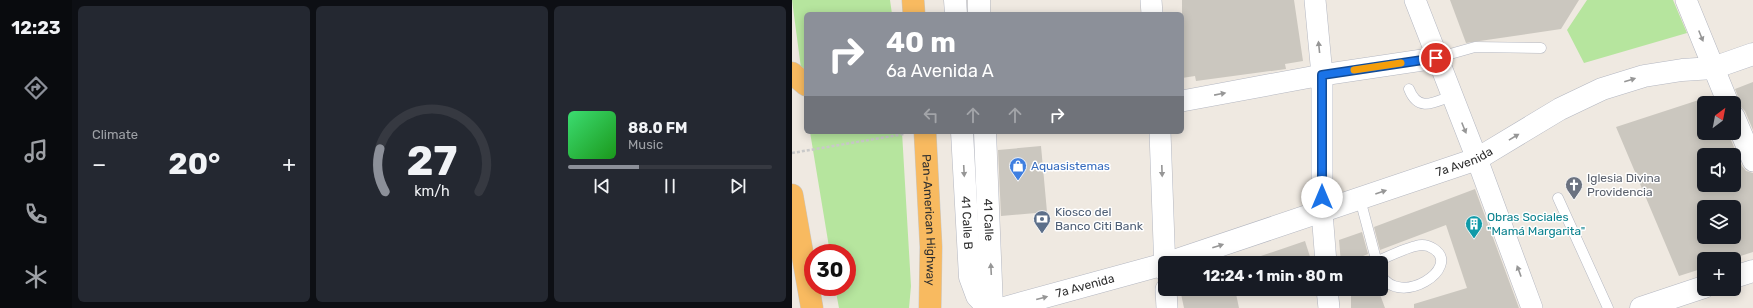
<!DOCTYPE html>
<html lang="en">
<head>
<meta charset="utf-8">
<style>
	:root { --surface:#171b24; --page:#242831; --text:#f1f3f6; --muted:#9ea1a6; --line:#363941; --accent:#8c9099 }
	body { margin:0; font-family:Rubik,sans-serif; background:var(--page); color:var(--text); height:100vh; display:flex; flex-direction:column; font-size:15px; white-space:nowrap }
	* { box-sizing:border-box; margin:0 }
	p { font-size:13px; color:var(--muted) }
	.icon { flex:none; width:22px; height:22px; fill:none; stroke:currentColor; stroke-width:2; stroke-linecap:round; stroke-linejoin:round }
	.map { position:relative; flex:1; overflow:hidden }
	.side { display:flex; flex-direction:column; gap:6px; padding:6px; background:#0d0f14; width:720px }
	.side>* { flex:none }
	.hud { position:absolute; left:12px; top:12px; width:380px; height:122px; border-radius:6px; box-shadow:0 2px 10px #0003; background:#8c9099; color:#fff; overflow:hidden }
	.needle { width:26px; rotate:32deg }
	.tools { position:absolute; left:905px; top:96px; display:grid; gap:8px }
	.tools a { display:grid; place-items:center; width:44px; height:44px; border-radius:6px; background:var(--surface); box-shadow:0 2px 10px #0003; font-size:20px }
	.speed { position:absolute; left:12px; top:244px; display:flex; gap:8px; font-size:20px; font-weight:700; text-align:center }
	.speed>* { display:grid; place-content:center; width:52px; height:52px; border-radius:50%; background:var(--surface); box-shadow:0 2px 10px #0003; line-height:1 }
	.speed .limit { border:6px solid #d22; background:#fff; color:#111 }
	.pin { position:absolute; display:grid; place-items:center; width:34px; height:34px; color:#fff; margin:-17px; border:2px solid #fff; border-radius:50%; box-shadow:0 1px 4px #0007 }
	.me { position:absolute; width:44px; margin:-22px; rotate:0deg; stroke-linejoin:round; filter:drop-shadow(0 0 3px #0008) }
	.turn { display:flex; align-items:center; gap:14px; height:84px; padding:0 16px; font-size:18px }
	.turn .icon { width:52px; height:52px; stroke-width:2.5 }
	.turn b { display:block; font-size:28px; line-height:34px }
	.lanes { display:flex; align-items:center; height:38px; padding:0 16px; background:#0003; justify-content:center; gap:20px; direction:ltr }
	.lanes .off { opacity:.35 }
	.big { font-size:30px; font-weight:700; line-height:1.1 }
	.side .tile { flex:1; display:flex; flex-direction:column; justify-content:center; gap:6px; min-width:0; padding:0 14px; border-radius:6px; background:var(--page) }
	.side .dial { align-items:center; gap:0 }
	.dial svg { height:104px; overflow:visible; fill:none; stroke:var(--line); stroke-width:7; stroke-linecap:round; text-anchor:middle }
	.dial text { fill:var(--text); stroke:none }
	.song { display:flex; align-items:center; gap:12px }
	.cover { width:48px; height:48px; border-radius:6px; background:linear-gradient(135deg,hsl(140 70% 55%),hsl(120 70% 35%)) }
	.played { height:4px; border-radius:2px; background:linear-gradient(90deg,var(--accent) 35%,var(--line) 35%) }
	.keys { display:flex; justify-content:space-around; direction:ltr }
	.heat { display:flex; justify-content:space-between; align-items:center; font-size:22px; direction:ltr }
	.side .tiles { flex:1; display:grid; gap:6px; grid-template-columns:repeat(3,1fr) }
	.trip { position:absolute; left:366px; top:256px; width:230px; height:40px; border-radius:6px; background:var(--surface); box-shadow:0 2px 10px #0003; font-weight:700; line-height:40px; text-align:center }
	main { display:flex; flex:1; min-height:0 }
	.tab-bar { display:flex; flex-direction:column; width:72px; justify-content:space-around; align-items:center; background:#090b0e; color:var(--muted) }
	.tab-bar .icon { width:28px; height:28px }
	.tab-bar .active { color:var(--accent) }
	.tab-bar b { font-size:18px; color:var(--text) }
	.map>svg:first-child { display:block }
	.green { fill:#b6e59e }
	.building { fill:#cbc7bf; fill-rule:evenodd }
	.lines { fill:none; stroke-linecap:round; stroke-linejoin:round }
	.service-casing { stroke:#b4b7c1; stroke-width:11 }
	.minor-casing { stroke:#b4b7c1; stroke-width:22 }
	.secondary-casing { stroke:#b4b7c1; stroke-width:23 }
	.trunk-casing { stroke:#c9c9c9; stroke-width:23 }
	.path { stroke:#c9c9c9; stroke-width:2.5; stroke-dasharray:3 2; stroke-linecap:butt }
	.service { stroke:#fff; stroke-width:10 }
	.minor { stroke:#fff; stroke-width:21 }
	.secondary { stroke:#fff; stroke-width:22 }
	.trunk { stroke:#f8ba60; stroke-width:22 }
	.oneway { fill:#969696 }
	.route-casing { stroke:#114b97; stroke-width:10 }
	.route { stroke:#1a73e8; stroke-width:7 }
	.slow { stroke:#f59e0b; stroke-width:7 }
	.labels { text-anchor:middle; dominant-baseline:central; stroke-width:3; stroke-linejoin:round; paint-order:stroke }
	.street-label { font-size:12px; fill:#2e2e2e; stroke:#fff }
	.shop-label { font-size:12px; fill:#366cbe; stroke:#fff; text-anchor:start }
	.worship-label { font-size:12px; fill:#5b616d; stroke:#fff; text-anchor:start }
	.service-label { font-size:12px; fill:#4e5e75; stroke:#fff; text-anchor:start }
	.culture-label { font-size:12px; fill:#0d838f; stroke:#fff; text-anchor:start }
</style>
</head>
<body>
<main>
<nav class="tab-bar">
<b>12:23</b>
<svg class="icon active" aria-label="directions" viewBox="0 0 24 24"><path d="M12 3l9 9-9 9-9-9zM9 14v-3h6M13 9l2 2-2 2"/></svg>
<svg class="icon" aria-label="music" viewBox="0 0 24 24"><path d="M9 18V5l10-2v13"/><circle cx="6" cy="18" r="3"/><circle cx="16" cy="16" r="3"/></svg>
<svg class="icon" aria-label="phone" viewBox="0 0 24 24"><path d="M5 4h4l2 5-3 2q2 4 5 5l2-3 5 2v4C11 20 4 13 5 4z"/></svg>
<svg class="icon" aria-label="climate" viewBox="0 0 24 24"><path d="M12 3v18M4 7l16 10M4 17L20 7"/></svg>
</nav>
<section class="side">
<div class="tiles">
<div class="tile"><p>Climate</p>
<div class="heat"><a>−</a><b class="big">20°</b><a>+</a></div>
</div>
<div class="tile dial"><svg viewBox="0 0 100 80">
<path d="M14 69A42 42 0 1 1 86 69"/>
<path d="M14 69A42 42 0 0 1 10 36" stroke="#8c9099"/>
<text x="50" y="56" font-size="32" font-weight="700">27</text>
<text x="50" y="72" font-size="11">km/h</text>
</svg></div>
<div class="tile">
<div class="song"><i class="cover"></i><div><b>88.0 FM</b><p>Music</p></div></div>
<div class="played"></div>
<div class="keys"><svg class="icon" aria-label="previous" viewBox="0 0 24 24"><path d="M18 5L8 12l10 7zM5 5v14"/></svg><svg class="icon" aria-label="pause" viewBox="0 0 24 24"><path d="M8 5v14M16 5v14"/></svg><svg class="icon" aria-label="next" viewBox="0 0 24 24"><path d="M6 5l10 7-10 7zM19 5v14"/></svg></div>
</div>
</div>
</section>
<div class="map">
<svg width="961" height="308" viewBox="0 0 961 308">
	<rect width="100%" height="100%" fill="#efe9e1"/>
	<path class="green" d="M 0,0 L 98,0 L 100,14 L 14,14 L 14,106 Z
		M 795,0 L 881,0 L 895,33 L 792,63 L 775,30 Z
		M 18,132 L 110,132 L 119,286 L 117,308 L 47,308 L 43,287 L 55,287 L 55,253 L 38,253 Z"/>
	<path class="building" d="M 390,0 L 502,0 L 511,61 L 493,64 L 494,69 L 404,81 L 403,76 L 390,78 Z
		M 658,0 L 787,0 L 769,29 L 674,43 Z
		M 961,82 L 961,130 L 953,111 L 948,106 L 947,99 L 943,89 Z
		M 919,96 L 923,103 L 912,103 L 912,133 L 936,133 L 950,166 L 954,171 L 961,173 L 961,252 L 939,259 L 912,259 L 912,268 L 887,276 L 824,127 ZM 912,155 L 942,155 L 942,185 L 912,185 ZM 912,207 L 942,207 L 942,237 L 912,237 Z
		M 249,146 L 255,212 L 209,216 L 206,150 Z
		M 683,189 L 727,308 L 622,308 L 622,304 L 675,288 L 654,225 L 588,250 L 582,227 Z
		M 570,232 L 576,254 L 571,256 L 573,263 L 549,263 L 547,240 Z
		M 513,241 L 520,263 L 458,263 L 457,260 Z
		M 388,289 L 443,289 L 447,308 L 392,308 Z
		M 559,289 L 586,289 L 593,308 L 559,308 Z"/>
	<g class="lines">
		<g class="service-casing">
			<path id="service" d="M 644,58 L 683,47 L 749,48
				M 617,89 C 626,112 641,103 659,96
				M 766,198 L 816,308
				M 568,199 L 585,263
				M 584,262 C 597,256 611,249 624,246 C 630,244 636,245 642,249 C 670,268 608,308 589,275"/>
		</g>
		<g class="minor-casing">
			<path id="minor" d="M 359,0 L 360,14
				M 523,0 L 530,75 L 530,212 L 534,263
				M 623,0 L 685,159 L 740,308
				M 894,0 L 936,103
				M 390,101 L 530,75 L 644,58
				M 942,116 L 961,161
				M 368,132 L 373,271
				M 374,289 L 375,308
				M 535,289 L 537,308"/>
		</g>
		<g class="secondary-casing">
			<g id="secondary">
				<path d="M 163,0 L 164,14"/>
				<path d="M 187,0 L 187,14"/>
				<path id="s1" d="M 170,132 L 178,277 L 185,296 L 196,308"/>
				<path id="s2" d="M 193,132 L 200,308"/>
				<path id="s3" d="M 376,263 L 685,159 L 768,109 L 810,89 L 852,76 L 890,70 L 921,68 L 961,54"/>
				<path d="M 942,277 L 961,271"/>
				<path id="s4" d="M 212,308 L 373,264"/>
				<path d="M 849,308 L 912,287"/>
			</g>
		</g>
		<g class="trunk-casing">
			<g id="trunk">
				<path d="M 121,0 L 122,14"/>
				<path d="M 0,73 L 14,85"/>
				<path id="s5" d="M 133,132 L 139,247 L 138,308"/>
				<path d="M 0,195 L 20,308"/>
			</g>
		</g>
		<path class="path" d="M 0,153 L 112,134"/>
		<use href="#service" class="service"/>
		<use href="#minor" class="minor"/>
		<use href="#secondary" class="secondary"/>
		<use href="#trunk" class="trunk"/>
	</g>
	<defs><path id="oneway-solid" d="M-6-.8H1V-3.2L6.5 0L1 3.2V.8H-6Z"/></defs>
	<g class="oneway">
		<use href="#oneway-solid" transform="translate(909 36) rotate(68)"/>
		<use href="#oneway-solid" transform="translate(527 47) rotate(-96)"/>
		<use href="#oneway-solid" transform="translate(838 80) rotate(-17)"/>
		<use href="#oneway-solid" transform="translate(428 94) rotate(-11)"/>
		<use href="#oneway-solid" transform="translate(672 128) rotate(68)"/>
		<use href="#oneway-solid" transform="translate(722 137) rotate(-31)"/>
		<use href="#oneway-solid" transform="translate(172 171) rotate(87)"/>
		<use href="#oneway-solid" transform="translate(370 171) rotate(88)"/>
		<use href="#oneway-solid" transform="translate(589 192) rotate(-19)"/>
		<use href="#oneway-solid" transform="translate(426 246) rotate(-18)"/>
		<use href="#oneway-solid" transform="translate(199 269) rotate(-93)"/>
		<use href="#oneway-solid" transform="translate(727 271) rotate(-110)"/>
		<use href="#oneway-solid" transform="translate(250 298) rotate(-15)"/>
	</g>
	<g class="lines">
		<g class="route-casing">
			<path id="route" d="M 530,197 L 530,75 L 644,58"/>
		</g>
		<use href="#route" class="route"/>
		<path class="slow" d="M 562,70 L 609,63"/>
	</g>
	<defs>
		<g id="shop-pin" transform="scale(0.9)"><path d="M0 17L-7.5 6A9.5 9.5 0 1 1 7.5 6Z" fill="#3f7fe0" stroke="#fff"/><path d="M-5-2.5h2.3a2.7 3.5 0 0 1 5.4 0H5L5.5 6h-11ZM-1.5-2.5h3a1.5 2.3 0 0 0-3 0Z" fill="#fff"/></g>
		<g id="church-pin" transform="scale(0.9)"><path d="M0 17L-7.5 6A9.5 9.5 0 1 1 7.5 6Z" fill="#6b7280" stroke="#fff"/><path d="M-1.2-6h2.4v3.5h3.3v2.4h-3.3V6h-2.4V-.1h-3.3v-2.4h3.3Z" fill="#fff"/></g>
		<g id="bank-pin" transform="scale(0.9)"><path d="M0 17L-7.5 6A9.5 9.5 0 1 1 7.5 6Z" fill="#5c6f8a" stroke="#fff"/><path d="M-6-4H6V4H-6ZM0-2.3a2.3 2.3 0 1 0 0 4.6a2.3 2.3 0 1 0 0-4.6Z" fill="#fff"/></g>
		<g id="building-pin" transform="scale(0.9)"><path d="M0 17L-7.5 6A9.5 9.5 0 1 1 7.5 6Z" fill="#0f9aa8" stroke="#fff"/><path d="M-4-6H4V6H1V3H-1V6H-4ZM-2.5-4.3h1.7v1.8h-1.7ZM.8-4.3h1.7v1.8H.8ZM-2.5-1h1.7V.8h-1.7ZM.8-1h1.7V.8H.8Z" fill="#fff"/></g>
	</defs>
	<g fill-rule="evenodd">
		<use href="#shop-pin" x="226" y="166"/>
		<use href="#church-pin" x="782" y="185"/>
		<use href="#bank-pin" x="250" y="219"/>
		<use href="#building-pin" x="682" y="224"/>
	</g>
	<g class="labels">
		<g class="street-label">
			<text stroke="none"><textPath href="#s3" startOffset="313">7a Avenida</textPath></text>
			<text stroke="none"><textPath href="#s5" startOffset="88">Pan-American Highway</textPath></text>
			<text stroke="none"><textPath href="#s2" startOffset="88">41 Calle</textPath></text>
			<text stroke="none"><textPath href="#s1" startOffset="91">41 Calle B</textPath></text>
			<text stroke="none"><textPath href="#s4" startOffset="84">7a Avenida</textPath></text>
		</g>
		<g class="shop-label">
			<text x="239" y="166">Aquasistemas</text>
		</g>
		<g class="worship-label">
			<text x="795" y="178">Iglesia Divina<tspan x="795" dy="14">Providencia</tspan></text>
		</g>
		<g class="service-label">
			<text x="263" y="212">Kiosco del<tspan x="263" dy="14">Banco Citi Bank</tspan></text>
		</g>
		<g class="culture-label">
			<text x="695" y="217">Obras Sociales<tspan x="695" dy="14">"Mamá Margarita"</tspan></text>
		</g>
	</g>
</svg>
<div class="tools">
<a><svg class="needle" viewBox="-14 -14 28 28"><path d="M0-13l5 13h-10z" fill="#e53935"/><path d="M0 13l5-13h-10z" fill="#9ea1a6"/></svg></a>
<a><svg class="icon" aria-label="sound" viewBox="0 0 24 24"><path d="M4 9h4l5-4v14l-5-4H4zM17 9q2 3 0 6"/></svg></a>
<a><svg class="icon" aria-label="layers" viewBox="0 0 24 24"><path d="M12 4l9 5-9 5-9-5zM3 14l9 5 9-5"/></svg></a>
<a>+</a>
</div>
<div class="speed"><div class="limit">30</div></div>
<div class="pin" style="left:644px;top:58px;background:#d93025"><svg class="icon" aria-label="arrive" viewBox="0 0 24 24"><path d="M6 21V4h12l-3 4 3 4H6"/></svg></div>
<svg class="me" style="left:530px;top:197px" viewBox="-20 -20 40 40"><circle r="19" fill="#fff"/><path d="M0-13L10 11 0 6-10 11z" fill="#1a73e8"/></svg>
<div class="trip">12:24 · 1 min · 80 m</div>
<div class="hud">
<div class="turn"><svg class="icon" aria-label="right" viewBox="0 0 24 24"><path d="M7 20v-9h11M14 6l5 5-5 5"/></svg><div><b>40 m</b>6a Avenida A</div></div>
<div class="lanes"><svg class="icon off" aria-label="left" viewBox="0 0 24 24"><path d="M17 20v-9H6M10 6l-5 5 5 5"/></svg><svg class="icon off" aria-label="ahead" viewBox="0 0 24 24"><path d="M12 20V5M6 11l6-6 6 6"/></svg><svg class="icon off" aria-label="ahead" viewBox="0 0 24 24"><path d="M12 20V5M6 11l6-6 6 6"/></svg><svg class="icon" aria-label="right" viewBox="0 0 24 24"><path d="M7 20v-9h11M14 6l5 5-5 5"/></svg></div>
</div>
</div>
</main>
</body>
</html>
